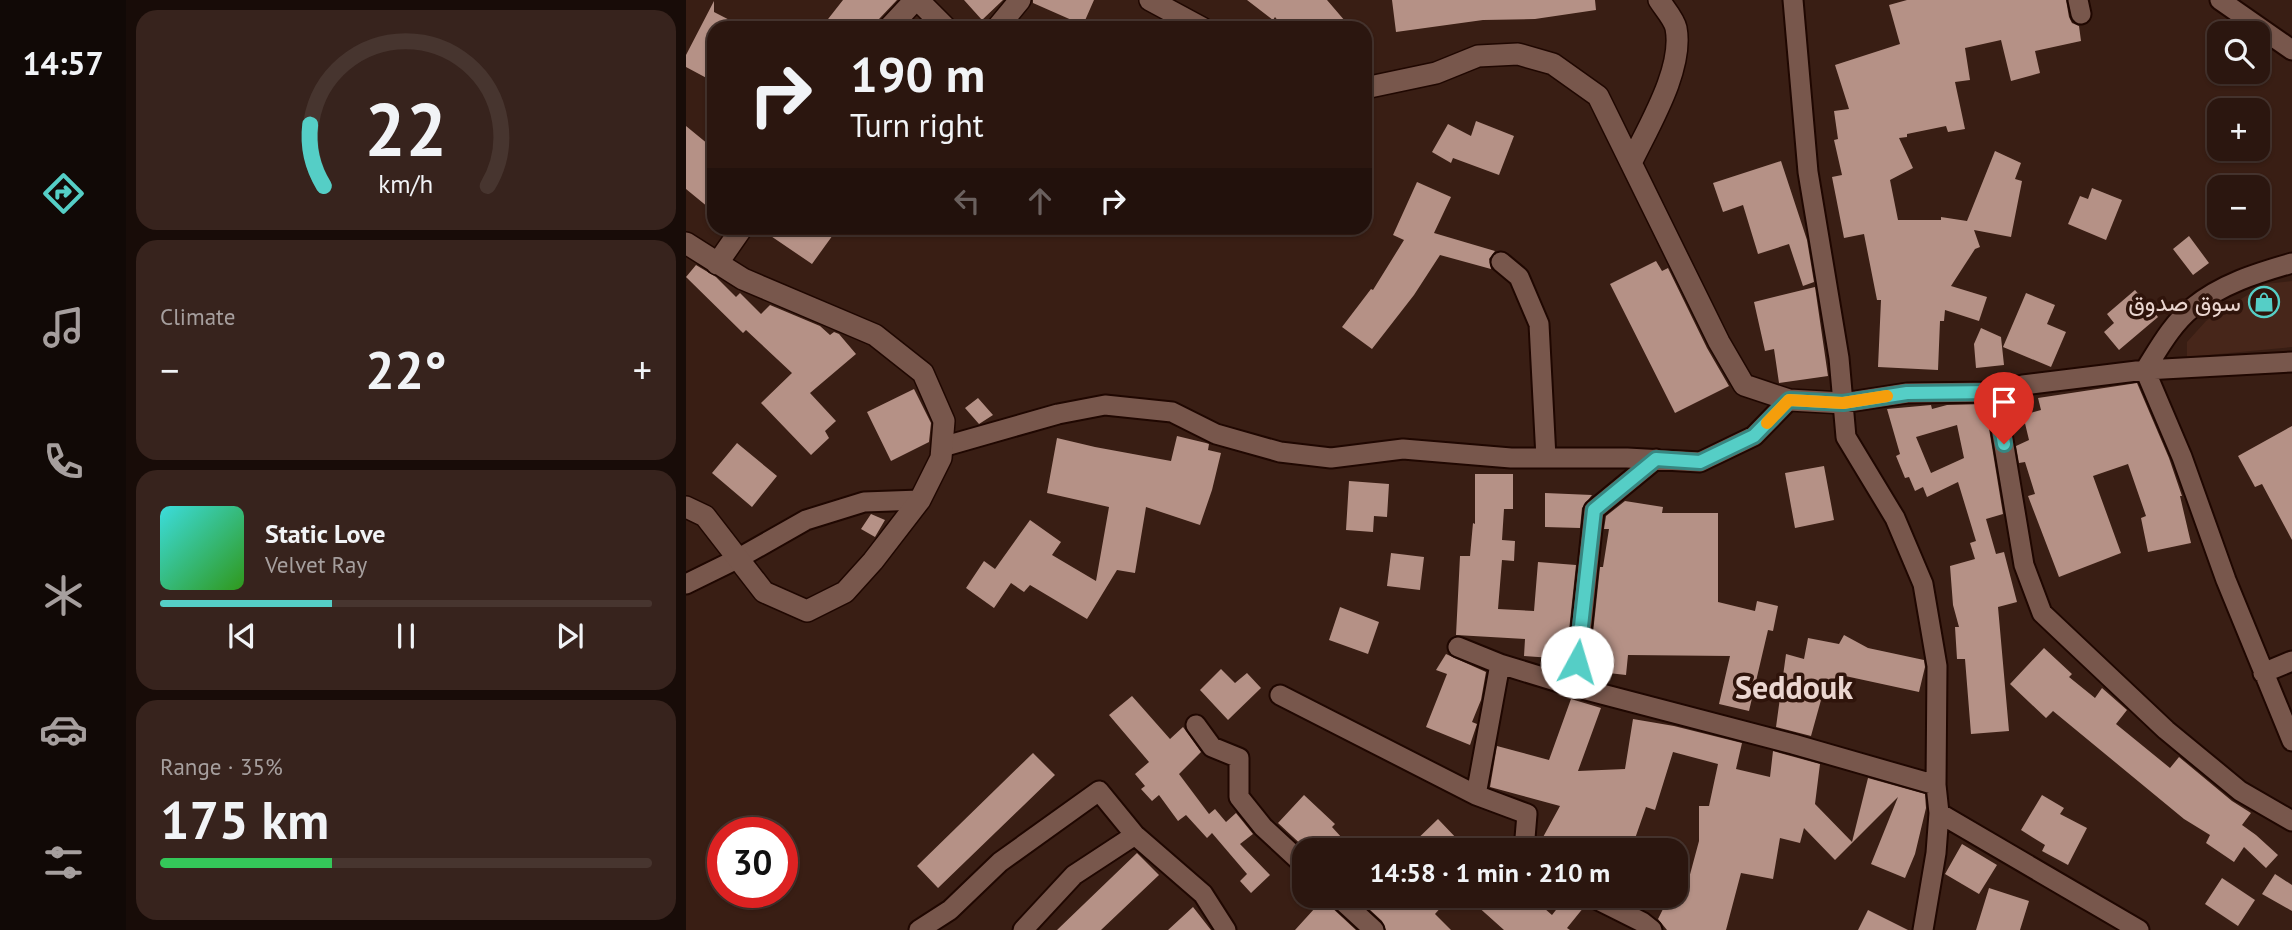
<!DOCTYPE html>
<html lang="en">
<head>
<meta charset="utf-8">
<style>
	:root { --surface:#2b160f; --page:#37231d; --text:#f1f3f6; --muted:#a69f9e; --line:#47352f; --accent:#55cec6 }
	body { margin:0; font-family:"PT Sans",Vazirmatn,sans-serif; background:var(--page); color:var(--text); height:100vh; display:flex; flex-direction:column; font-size:26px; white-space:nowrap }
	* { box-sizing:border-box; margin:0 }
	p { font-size:23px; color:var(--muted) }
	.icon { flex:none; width:38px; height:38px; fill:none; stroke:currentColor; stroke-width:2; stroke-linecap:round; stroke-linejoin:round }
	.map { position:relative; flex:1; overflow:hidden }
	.drawer { display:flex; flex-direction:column; gap:10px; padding:10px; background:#180c08; width:560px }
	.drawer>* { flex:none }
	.top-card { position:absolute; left:21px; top:21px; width:665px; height:214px; border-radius:21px; box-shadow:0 2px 5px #0004,0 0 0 2px var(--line); background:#2b160f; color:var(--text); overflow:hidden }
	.fabs { position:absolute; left:1521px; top:21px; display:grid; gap:14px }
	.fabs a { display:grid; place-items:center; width:63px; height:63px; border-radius:14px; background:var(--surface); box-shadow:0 2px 5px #0004,0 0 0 2px var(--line); font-size:35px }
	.speed { position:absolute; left:21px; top:817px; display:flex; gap:14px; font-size:35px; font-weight:700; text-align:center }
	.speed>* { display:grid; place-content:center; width:91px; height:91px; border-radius:50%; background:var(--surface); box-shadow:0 2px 5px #0004,0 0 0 2px var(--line); line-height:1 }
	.speed .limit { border:10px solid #d22; background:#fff; color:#111 }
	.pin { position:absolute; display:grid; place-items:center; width:60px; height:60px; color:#fff; margin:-72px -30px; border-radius:50% 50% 50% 0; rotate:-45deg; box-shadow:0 0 7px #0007 }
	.pin .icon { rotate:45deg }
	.me { position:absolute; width:77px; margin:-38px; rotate:6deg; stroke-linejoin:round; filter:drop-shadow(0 0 5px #0008) }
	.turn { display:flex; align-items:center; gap:24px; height:147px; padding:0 28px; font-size:32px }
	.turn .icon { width:91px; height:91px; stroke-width:2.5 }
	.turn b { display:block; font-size:49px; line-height:60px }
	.lanes { display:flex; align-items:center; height:66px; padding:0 28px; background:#0003; justify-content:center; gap:35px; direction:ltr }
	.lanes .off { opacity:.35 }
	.big { font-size:52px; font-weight:700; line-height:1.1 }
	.drawer .widget { flex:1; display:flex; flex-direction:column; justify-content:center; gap:10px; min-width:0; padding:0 24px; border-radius:21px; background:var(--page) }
	.drawer .dial { align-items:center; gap:0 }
	.dial svg { height:182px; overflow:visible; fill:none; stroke:var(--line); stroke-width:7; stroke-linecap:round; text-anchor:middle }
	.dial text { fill:var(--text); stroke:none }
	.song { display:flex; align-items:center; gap:21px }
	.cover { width:84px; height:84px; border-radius:10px; background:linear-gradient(135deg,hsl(180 70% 55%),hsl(110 70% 35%)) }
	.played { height:7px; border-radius:4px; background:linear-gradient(90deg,var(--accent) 35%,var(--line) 35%) }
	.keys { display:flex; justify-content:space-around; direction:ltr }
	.heat { display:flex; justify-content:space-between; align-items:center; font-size:38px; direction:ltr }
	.charge { height:10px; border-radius:5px; background:linear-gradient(90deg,#34c759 35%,var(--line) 0) }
	.trip { position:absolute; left:606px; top:838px; width:396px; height:70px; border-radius:21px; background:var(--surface); box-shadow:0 2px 5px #0004,0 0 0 2px var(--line); font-weight:700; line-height:70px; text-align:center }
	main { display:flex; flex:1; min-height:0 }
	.tab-bar { display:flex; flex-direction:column; width:126px; justify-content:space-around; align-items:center; background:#110906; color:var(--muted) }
	.tab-bar .icon { width:49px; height:49px }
	.tab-bar .selected { color:var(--accent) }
	.tab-bar b { font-size:32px; color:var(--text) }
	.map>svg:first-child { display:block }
	.built { fill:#47261a }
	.building { fill:#b59186; fill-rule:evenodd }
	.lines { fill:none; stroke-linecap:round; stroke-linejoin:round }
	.minor-casing { stroke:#1f0701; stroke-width:23 }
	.tertiary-casing { stroke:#1f0701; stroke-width:24 }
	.minor { stroke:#78574c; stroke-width:19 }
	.tertiary { stroke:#78574c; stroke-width:21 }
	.route-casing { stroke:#378681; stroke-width:18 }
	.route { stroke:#55cec6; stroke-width:12 }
	.slow { stroke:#f59e0b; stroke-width:12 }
	.labels { text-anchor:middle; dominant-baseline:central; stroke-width:7; stroke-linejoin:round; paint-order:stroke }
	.poi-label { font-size:24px; fill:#ead6d0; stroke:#2f140b; text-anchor:end }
	.district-label { font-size:32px; font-weight:bold; fill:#ead6d0; stroke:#2f140b }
</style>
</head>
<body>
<main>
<nav class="tab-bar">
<b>14:57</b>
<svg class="icon selected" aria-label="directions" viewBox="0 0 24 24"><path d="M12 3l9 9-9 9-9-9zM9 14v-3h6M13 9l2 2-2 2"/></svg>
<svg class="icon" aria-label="music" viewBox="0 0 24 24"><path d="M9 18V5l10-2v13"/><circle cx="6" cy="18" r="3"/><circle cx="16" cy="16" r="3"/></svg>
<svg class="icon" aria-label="phone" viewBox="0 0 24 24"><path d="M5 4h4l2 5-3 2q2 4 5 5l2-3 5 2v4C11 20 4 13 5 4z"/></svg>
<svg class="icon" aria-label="climate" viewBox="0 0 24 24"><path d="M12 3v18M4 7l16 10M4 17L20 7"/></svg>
<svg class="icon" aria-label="car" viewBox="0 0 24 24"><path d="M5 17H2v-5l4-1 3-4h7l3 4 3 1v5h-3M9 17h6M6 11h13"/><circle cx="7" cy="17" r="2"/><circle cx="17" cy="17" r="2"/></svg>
<svg class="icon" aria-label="filters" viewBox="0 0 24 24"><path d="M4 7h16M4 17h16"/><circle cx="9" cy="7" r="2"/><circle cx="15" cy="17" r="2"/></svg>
</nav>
<section class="drawer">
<div class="widget dial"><svg viewBox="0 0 100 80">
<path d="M14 69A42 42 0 1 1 86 69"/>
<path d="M14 69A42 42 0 0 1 8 42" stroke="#55cec6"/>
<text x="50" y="56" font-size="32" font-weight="700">22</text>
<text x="50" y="72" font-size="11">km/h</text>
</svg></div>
<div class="widget"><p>Climate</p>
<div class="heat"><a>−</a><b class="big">22°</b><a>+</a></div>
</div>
<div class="widget">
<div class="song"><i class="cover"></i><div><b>Static Love</b><p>Velvet Ray</p></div></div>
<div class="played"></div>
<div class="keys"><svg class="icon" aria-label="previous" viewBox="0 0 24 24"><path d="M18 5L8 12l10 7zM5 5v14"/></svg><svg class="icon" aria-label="pause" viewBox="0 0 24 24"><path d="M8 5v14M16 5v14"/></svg><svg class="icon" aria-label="next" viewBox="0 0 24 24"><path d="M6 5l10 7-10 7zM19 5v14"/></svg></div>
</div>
<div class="widget"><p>Range · 35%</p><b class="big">175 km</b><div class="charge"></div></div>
</section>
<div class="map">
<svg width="1606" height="930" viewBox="0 0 1606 930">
	<rect width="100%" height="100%" fill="#391e14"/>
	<path class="built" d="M 1606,281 L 1606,347 L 1501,357 L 1501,342 L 1520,321 L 1579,284 Z"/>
	<path class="building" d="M 157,0 L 211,0 L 193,19 L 189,28 L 135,28 Z
		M 278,0 L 317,0 L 296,20 Z
		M 347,0 L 408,0 L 397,25 L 347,3 Z
		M 561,0 L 641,0 L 665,28 L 598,28 L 589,17 L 587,20 Z
		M 706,0 L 909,0 L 910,10 L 849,19 L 797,20 L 710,32 Z
		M 1221,0 L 1380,0 L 1383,17 L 1386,23 L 1393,26 L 1395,41 L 1349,51 L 1354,73 L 1325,81 L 1315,40 L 1279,48 L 1284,80 L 1269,82 L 1279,129 L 1262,132 L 1260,126 L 1221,134 L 1221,137 L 1213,138 L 1227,168 L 1204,180 L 1212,220 L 1255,220 L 1255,217 L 1281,221 L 1309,151 L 1335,163 L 1329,179 L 1336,181 L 1325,237 L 1288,230 L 1294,247 L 1289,249 L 1265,286 L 1301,297 L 1293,321 L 1259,310 L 1258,321 L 1254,321 L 1252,370 L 1192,367 L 1195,300 L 1191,300 L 1178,234 L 1158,238 L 1146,177 L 1156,175 L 1148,140 L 1152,139 L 1148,111 L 1163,109 L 1149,65 L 1214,44 L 1203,5 Z
		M 28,1 L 28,12 L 59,28 L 28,28 L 28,82 L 0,67 L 0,55 Z
		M 790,121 L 828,136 L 813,175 L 767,158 L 765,163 L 746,152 L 762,124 L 785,136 Z
		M 0,126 L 28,149 L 28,212 L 0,189 Z
		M 1095,161 L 1121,240 L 1128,282 L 1117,286 L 1103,244 L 1072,254 L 1057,205 L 1037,212 L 1027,183 Z
		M 731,182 L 765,197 L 748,233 L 809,251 L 803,259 L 805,269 L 754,255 L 728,295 L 686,349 L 656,327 L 685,289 L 687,290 L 718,240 L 707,235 Z
		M 1406,188 L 1436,200 L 1420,240 L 1382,224 L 1394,196 L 1402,199 Z
		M 73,228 L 152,228 L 126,264 Z
		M 1503,236 L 1523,263 L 1507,275 L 1487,249 Z
		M 970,261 L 976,271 L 982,268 L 1021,348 L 1043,386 L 989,413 L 924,284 Z
		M 10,265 L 30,277 L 50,297 L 54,293 L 75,314 L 84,305 L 134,326 L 144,335 L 148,332 L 153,334 L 170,354 L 124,393 L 150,421 L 139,431 L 143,438 L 125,455 L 75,403 L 106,373 L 60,330 L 57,333 L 0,277 Z
		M 1129,287 L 1142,376 L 1093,383 L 1088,349 L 1079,351 L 1068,302 Z
		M 1449,290 L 1472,317 L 1433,350 L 1418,332 L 1428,323 L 1421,314 Z
		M 1340,293 L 1369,305 L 1361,324 L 1380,332 L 1365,367 L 1317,347 Z
		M 1295,328 L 1315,337 L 1318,365 L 1290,368 L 1288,344 Z
		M 1451,383 L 1483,458 L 1496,496 L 1494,496 L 1505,543 L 1462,552 L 1455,518 L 1460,516 L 1442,464 L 1407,476 L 1435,553 L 1373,577 L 1342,496 L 1349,494 L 1339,462 L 1333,463 L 1330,446 L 1343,440 L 1337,415 L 1355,410 L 1352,398 Z
		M 228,389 L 245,423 L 243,442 L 205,461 L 181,412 Z
		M 292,398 L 307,415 L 293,424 L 279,408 Z
		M 1299,404 L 1317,514 L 1300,519 L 1310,554 L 1318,552 L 1331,602 L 1312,607 L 1323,731 L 1285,734 L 1279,659 L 1271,659 L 1269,627 L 1273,627 L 1267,605 L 1264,566 L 1289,559 L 1284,543 L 1290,541 L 1272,482 L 1241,497 L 1237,487 L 1229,491 L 1223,477 L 1219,478 L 1210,456 L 1214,454 L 1201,409 L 1245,405 L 1246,409 L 1261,405 ZM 1271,425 L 1278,458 L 1245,473 L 1230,437 Z
		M 1606,426 L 1606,540 L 1576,484 L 1569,487 L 1552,456 Z
		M 491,436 L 520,443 L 523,444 L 522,450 L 535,453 L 526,490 L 514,525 L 460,507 L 449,573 L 431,570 L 401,619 L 344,585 L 338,592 L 325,583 L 308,608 L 280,588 L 298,561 L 309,569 L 344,520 L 375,542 L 366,555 L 410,581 L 423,507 L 361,493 L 371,438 L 409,447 L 485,461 Z
		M 51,443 L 91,476 L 66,507 L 26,473 Z
		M 1138,466 L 1148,520 L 1109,528 L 1099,473 Z
		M 789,474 L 827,474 L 827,509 L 818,509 L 816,540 L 829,541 L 828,561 L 816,560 L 812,609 L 848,611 L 852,562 L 890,565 L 880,659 L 838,656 L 839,639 L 770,635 L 774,556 L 784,556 L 787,523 L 789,524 Z
		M 663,481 L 703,484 L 701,517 L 688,516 L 687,532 L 660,530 Z
		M 859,493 L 906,495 L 896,508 L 894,528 L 859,527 Z
		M 939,501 L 977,507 L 976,513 L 1032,513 L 1032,602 L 1069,611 L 1071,601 L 1092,606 L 1087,631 L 1082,630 L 1063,711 L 1033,704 L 1044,656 L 942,655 L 940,675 L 905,671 L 906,661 L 904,661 L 914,567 L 917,567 L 923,529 L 918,529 L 920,516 Z
		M 185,514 L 199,520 L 189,537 L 175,529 Z
		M 705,553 L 738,557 L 734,590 L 701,586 Z
		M 654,607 L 693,622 L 682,654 L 643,640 Z
		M 1158,635 L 1182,648 L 1238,660 L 1239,667 L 1233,692 L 1150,674 L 1143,702 L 1135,700 L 1125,736 L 1090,727 L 1100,654 L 1118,659 L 1122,638 L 1153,644 Z
		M 1358,648 L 1386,674 L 1383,677 L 1409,698 L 1416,688 L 1441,710 L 1430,724 L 1484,768 L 1493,757 L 1546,801 L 1565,813 L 1556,825 L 1570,835 L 1592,855 L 1580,868 L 1558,847 L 1548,862 L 1520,843 L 1524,835 L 1498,819 L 1367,711 L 1360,718 L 1324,684 Z
		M 760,654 L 800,672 L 795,700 L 786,722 L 791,724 L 784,745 L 740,727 L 761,674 L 750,670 Z
		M 535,669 L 549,683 L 561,673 L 575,688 L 542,720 L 514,690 Z
		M 446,696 L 484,739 L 497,727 L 515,752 L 493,774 L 523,814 L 529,809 L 540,822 L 550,813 L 567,834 L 554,844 L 584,875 L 565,893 L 554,881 L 561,874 L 526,833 L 521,838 L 500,815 L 492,821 L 473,795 L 466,801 L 455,789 L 459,786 L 449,774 L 463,762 L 423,715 Z
		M 885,699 L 915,708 L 892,771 L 939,769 L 947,719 L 988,726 L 1056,743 L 1050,769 L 1084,777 L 1087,751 L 1134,764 L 1129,804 L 1166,842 L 1182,778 L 1239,794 L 1240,808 L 1229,854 L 1219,878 L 1185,864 L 1212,797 L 1149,860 L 1118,828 L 1114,843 L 1094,838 L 1087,879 L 1055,873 L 1040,930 L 981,930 L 972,919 L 977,909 L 955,896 L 989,896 L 989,887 L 999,893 L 1013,841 L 1013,806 L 1023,806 L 1032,764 L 987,752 L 969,810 L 960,807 L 945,850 L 850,850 L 874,806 L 804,787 L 811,746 L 863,760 Z
		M 347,753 L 369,775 L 252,888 L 231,866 Z
		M 618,795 L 649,824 L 646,827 L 667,850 L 621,850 L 592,823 Z
		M 1356,795 L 1378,808 L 1374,814 L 1401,828 L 1382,865 L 1356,851 L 1359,845 L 1335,830 Z
		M 752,819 L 773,841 L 763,850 L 720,850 Z
		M 1276,844 L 1311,865 L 1293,894 L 1259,874 Z
		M 451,853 L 473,875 L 415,930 L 371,930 Z
		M 1589,874 L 1606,885 L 1606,911 L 1576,894 Z
		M 1536,878 L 1569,900 L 1552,926 L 1519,904 Z
		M 1303,888 L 1343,901 L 1334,930 L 1290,930 Z
		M 669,896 L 765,896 L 749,914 L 765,930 L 700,930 L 696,921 Z
		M 780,896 L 844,896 L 866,915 L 881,896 L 887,896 L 898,907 L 881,928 L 884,930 L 818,930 Z
		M 639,897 L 643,905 L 670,930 L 609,930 Z
		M 507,907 L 525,930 L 482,930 Z
		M 1182,910 L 1222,930 L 1172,930 Z"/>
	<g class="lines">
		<g class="minor-casing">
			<path id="minor" d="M 1107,0 L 1122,172 L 1153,358 L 1160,437 L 1209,518 L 1237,584 L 1251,666 L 1250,785 L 1253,813 L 1250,853 L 1237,930
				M 1392,0 L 1395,14
				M 1534,0 L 1606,50
				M 815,262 L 833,277 L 853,324 L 860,458
				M 1459,370 C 1473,348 1486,324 1506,308 C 1535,284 1571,273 1606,263
				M 1459,370 L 1606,362
				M 1309,392 L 1337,385 L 1459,370 L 1496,457 L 1540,580 L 1606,741
				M 1157,403 L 1221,393 L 1309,392 L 1338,565 L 1356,613 L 1480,730 L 1554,791 L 1606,821
				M 256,447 L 372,414 L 419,405 L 486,412 L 530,434 L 594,452 L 645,458 L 717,449 L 825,458 L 941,458 L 1014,462 L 1068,436 L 1103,400
				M 0,584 L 53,558 L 120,520 L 178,502 L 234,500
				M 772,647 L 814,664 L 790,795
				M 814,664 L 889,687 L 1107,744 L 1250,785
				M 1577,673 L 1606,661
				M 889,687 L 908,510 L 970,459
				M 594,695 L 790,795 L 841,814 L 838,850
				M 510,725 L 526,747 L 553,758 L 553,797 L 577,827 L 618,865
				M 1253,813 L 1453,930
				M 651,896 L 688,930
				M 904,896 L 956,922 L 966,930
				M 233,930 L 264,910 L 314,862 L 413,791 L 449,835 L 517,894 L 540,930
				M 337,930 L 388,875 L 449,835"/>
		</g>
		<g class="tertiary-casing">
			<path id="tertiary" d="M 232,0 L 260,28
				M 464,0 L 516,28
				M 203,28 L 229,0
				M 311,28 L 334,0
				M 679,88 L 750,73 L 792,56 L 832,54 L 867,64 L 912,96 L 1033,342 L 1058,385 L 1103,400 L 1157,403
				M 945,163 C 962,127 998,69 990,28 C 988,19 978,8 973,0
				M 0,243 L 57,279 L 189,335 L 237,373 L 258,421 L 255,458 L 234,500 L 187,561 L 159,592 L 121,611 L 78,592 L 19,516 L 0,507
				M 31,264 L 56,228"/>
		</g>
		<use href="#minor" class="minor"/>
		<use href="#tertiary" class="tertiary"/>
	</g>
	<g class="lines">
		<g class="route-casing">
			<path id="route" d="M 891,662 L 908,510 L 970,459 L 1014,462 L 1068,436 L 1103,400 L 1157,403 L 1221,393 L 1309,392 L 1318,444"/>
		</g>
		<use href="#route" class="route"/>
		<path class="slow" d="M 1081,423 L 1103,400 L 1157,403 L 1201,396"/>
	</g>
	<defs>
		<g id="shop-ring" transform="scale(1.575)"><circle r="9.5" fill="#2f140b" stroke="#55cec6" stroke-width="1.5"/><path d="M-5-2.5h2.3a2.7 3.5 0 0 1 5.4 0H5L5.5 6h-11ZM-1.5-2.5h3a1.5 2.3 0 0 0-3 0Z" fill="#55cec6"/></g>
	</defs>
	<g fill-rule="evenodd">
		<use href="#shop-ring" x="1578" y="302"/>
	</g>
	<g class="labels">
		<g class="poi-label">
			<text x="1555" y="302">سوق صدوق</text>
		</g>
		<g class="district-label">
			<text x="1108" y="687">Seddouk</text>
		</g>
	</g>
</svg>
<div class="fabs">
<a><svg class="icon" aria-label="search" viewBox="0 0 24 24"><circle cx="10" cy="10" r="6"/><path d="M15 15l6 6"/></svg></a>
<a>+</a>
<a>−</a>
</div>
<div class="speed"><div class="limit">30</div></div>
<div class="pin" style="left:1318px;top:444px;background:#d93025"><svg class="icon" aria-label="arrive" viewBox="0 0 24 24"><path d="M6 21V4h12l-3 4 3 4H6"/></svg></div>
<svg class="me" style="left:891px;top:662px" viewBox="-20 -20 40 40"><circle r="19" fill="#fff"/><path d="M0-13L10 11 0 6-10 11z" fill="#55cec6"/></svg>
<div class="trip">14:58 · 1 min · 210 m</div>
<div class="top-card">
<div class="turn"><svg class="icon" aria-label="right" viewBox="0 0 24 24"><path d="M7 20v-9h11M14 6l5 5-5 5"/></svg><div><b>190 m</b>Turn right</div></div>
<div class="lanes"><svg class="icon off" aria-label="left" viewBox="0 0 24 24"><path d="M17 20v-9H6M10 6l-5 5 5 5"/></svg><svg class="icon off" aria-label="ahead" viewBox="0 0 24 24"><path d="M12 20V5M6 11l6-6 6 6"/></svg><svg class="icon" aria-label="right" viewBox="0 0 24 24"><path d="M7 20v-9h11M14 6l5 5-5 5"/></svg></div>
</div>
</div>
</main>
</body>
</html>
